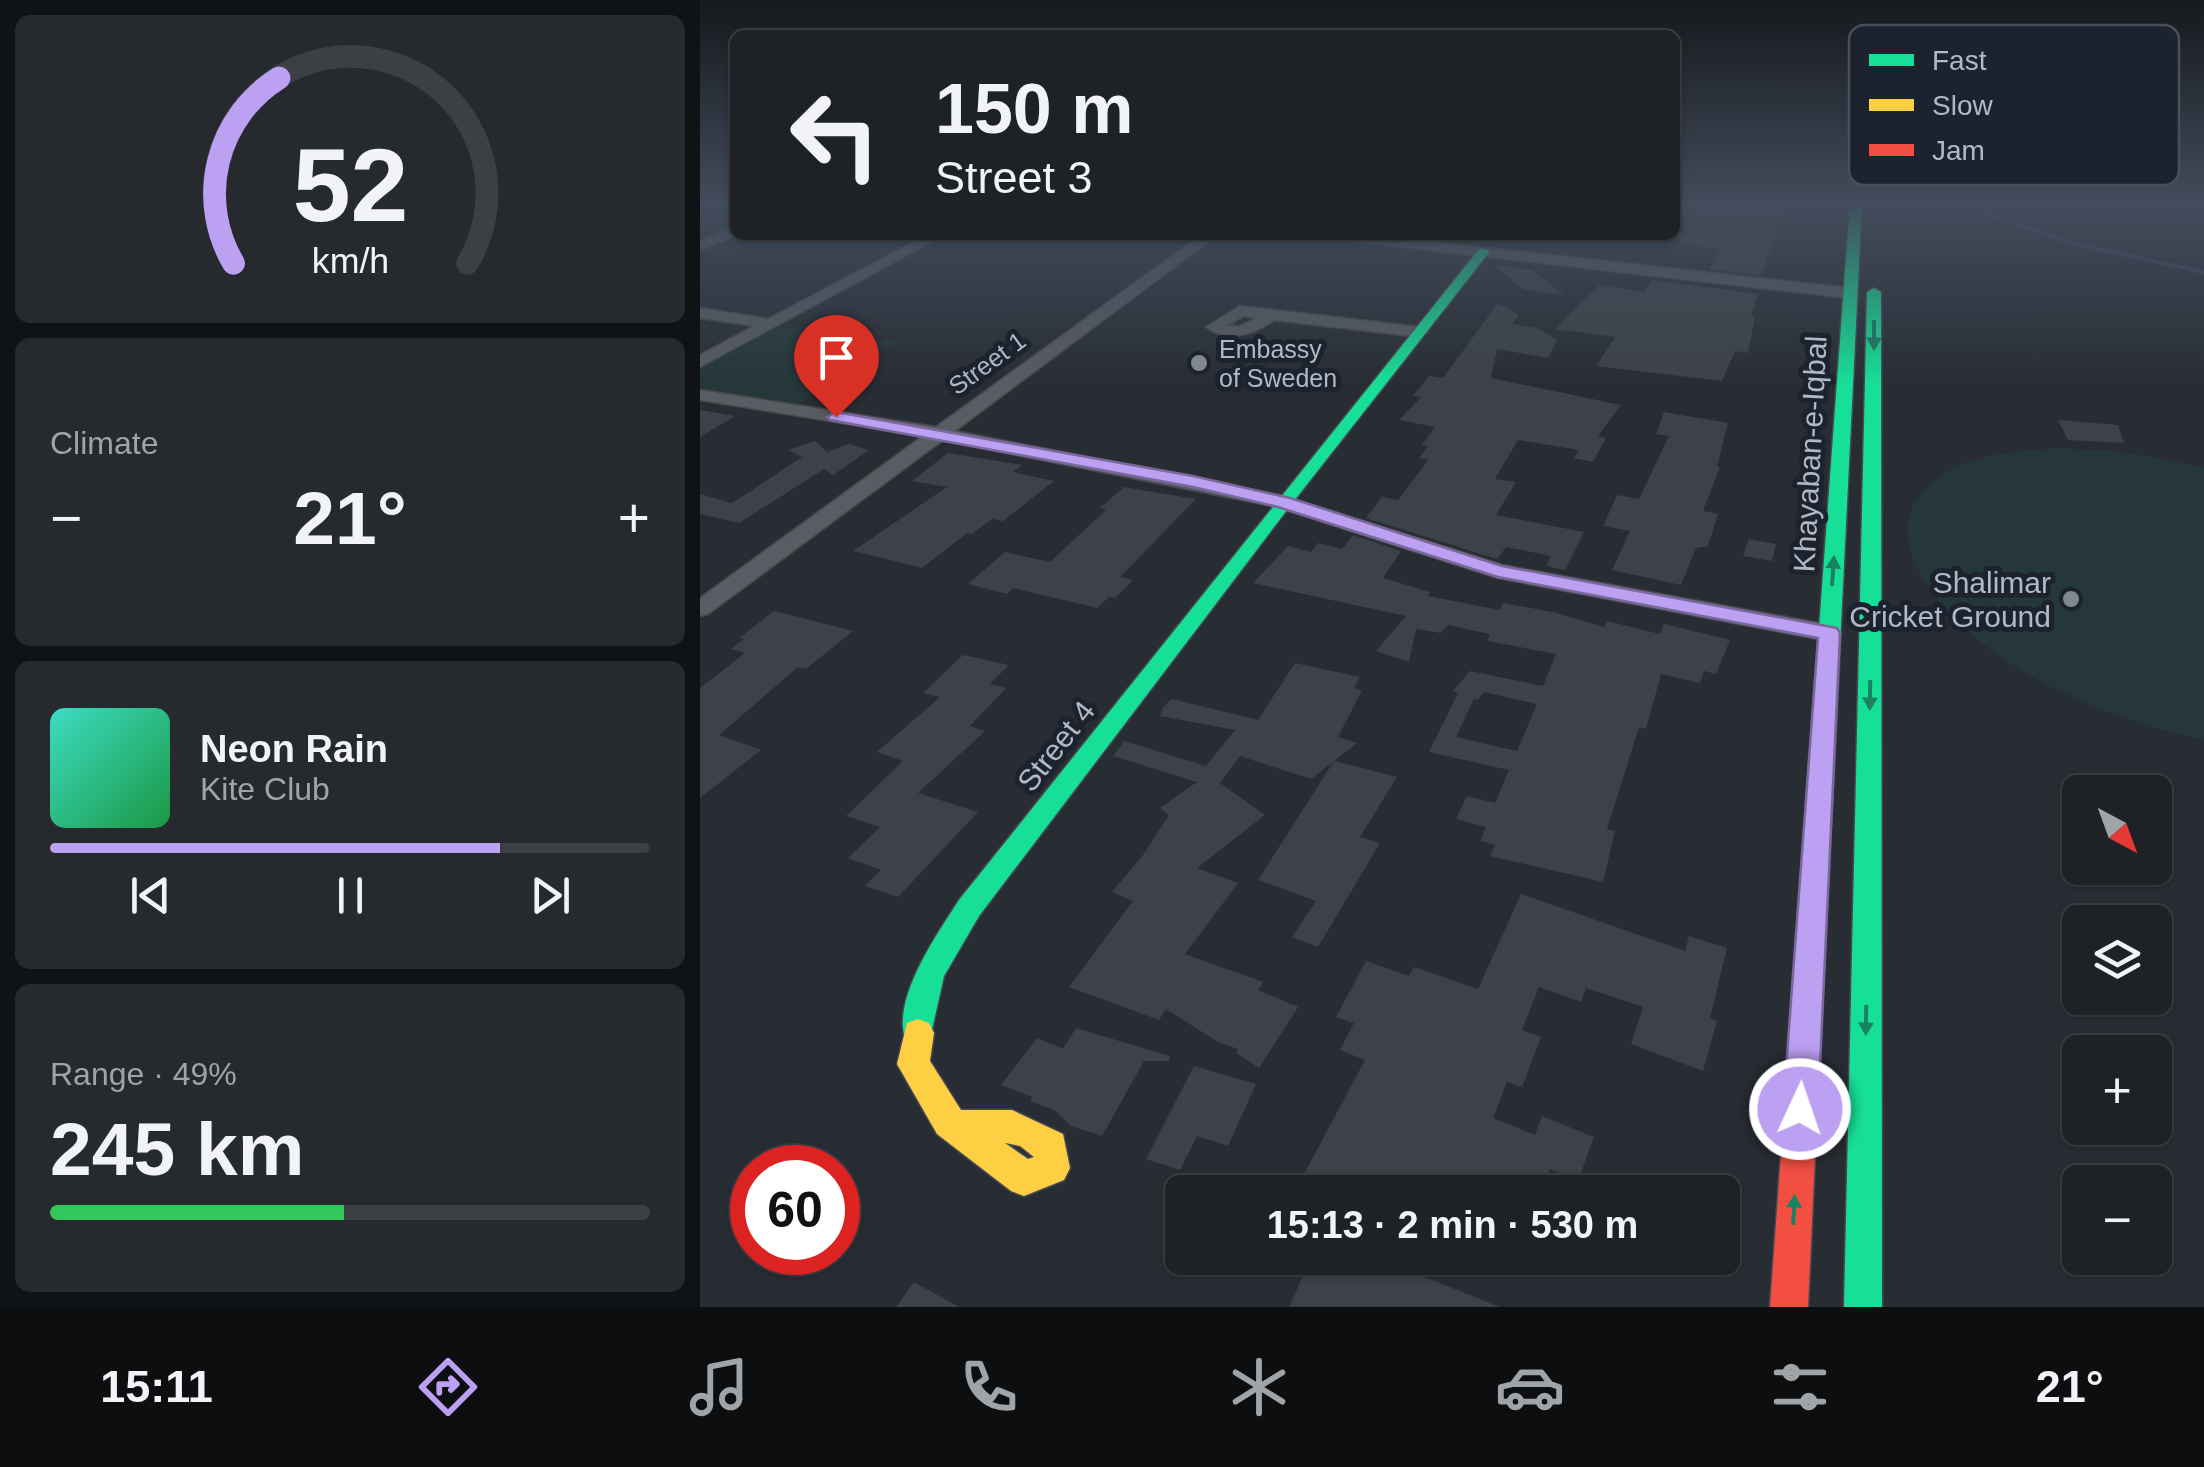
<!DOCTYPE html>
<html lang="en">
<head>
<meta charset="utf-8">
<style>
	:root { --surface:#1e2227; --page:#262a2f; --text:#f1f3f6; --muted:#a1a4a7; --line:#3c3f44; --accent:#bca0f2 }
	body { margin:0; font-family:Arial,sans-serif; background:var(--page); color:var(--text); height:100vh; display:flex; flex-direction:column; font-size:38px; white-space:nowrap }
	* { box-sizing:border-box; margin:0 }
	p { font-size:32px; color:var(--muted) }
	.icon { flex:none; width:55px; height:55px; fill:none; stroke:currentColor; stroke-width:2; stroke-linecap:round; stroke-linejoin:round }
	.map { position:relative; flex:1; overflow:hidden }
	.sheet { display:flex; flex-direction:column; gap:15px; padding:15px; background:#101315; width:700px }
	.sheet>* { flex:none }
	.guide { position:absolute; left:30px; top:30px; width:950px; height:210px; border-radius:15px; box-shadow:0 2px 8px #0004,0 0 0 2px var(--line); background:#1e2227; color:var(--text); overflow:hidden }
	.needle { width:65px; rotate:139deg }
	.buttons { position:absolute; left:1362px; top:775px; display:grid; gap:20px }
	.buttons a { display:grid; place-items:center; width:110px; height:110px; border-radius:15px; background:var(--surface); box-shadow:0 2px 8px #0004,0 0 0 2px var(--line); font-size:50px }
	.speed { position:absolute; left:30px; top:1145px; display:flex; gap:20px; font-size:50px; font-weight:700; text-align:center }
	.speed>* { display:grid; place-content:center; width:130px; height:130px; border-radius:50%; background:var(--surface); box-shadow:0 2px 8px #0004,0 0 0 2px var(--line); line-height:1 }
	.speed .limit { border:15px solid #d22; background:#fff; color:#111 }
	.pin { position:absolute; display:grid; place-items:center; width:85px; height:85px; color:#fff; margin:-102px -42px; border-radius:50% 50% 50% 0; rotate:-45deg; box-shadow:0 0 10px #0007 }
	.pin .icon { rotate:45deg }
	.me { position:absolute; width:110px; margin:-55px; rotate:3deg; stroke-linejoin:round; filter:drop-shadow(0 0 8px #0008) }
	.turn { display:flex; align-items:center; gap:35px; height:210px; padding:0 40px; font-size:45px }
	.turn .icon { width:130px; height:130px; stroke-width:2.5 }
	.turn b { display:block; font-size:70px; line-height:85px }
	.big { font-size:75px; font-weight:700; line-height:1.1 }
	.sheet .card { flex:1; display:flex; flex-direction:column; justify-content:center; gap:15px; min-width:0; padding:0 35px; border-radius:15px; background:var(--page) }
	.sheet .dial { align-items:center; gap:0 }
	.dial svg { height:260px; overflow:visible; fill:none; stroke:var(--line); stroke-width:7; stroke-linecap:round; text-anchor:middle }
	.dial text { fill:var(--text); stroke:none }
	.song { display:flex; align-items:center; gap:30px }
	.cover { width:120px; height:120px; border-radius:15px; background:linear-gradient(135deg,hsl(170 70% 55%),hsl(140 70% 35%)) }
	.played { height:10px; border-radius:5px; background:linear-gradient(90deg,var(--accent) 75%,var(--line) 75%) }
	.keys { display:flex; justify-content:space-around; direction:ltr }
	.heat { display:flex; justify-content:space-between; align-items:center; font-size:55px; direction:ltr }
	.charge { height:15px; border-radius:8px; background:linear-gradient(90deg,#34c759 49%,var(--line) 0) }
	.trip { position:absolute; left:465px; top:1175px; width:575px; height:100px; border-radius:15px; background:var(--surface); box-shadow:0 2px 8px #0004,0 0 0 2px var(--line); font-weight:700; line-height:100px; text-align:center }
	.tab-bar { display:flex; height:160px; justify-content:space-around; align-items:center; background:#0c0e10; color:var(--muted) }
	.tab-bar .icon { width:70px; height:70px }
	.tab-bar .selected { color:var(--accent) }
	.tab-bar b { font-size:45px; color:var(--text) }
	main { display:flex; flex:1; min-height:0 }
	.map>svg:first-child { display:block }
	.green { fill:#253739 }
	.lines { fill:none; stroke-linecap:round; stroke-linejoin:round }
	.stream { stroke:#37475e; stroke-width:4 }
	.building { fill:#3d4248; fill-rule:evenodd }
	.street-casing { stroke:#44484d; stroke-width:3 }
	.fast-casing { stroke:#464951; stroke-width:3 }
	.slow-casing { stroke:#464951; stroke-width:3 }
	.jam-casing { stroke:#464951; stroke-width:3 }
	.street { fill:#585c63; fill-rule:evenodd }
	.fast { fill:#16e098; fill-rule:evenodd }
	.slow { fill:#ffcf43; fill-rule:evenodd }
	.jam { fill:#f24e42; fill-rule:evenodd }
	.oneway { fill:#198263 }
	.route { fill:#bca0f2; stroke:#7a689d; stroke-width:2.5 }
	.poi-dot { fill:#828892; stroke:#1c232e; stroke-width:4 }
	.labels { text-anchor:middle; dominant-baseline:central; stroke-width:10; stroke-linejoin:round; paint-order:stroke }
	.far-poi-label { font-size:25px; fill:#b2b9c5; stroke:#1c232e; text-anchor:start }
	.far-street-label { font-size:25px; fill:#b2b9c5; stroke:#1c232e }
	.street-label { font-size:30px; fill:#b2b9c5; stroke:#1c232e }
	.poi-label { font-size:30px; fill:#b2b9c5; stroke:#1c232e; text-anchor:end }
	.key { fill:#1c232e; stroke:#49505b; stroke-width:2.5 }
	.key-label { font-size:28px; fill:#b2b9c5 }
</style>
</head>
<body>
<main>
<section class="sheet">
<div class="card dial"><svg viewBox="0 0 100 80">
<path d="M14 69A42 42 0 1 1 86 69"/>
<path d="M14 69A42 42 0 0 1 28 12" stroke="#bca0f2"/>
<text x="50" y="56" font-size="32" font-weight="700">52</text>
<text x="50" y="72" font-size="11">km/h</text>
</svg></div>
<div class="card"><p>Climate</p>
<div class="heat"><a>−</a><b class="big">21°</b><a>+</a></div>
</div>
<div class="card">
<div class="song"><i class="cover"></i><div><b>Neon Rain</b><p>Kite Club</p></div></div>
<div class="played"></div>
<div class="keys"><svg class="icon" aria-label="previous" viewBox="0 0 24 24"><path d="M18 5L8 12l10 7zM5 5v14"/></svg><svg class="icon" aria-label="pause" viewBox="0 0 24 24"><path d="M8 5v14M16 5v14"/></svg><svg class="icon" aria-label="next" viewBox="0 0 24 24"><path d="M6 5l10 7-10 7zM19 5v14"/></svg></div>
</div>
<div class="card"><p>Range · 49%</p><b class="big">245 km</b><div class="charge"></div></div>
</section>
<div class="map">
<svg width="1504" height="1307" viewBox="0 0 1504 1307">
	<rect width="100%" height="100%" fill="#282d34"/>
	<path class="green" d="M 73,326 L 198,342 L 97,405 L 0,391 L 0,366 Z
		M 1358,448 L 1417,451 L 1504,467 L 1504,740 C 1436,725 1365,700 1307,661 C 1241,617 1147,518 1261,465 C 1291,452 1326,451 1358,448 Z"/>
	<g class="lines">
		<path class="stream" d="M 1256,203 L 1376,244 L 1504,272"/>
	</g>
	<path class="building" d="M 998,203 L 1087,203 L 1061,275 L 1009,269 L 1020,249 L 979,244 Z
		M 794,265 L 832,270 L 864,295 L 823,289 Z
		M 951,280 L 1058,294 L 1051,316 L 1055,316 L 1048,353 L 1035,351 L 1022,381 L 896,366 L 915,337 L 855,329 L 899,285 L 944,292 Z
		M 798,303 L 819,315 L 812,324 L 838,328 L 857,340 L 848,358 L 797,349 L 791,378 L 921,405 L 898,436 L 906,438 L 893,462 L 874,458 L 879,450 L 818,440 L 795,479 L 816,482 L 796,515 L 884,532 L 865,570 L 846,566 L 851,556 L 806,547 L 797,559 L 666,518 L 682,497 L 698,500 L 729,459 L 719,458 L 728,446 L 722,445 L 735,427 L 699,420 L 721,397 L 713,396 L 729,376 L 743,378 Z
		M 0,410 L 35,416 L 0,437 Z
		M 964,412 L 1028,423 L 1017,467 L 1020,467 L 1003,511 L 1018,514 L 1008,546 L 996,548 L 981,585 L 912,570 L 930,531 L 903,526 L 917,495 L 939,499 L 969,436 L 956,434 Z
		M 1358,420 L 1418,425 L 1424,443 L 1368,440 Z
		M 115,441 L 127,452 L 149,444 L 169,450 L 133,475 L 124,469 L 39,523 L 0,514 L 0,494 L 31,503 L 37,500 L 102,457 L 88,450 Z
		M 248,453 L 322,465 L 313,472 L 354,481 L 303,521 L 292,519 L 272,534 L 267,533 L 222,568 L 153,551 L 247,487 L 212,481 Z
		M 424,487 L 496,499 L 420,577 L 433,580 L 415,598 L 409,597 L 397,608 L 313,588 L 307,594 L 268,584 L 305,552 L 350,562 L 406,510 L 400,508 Z
		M 653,535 L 701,551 L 683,578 L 730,592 L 728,596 L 800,610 L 803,603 L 853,612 L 904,627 L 907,621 L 960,634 L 964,624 L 1030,640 L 1016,674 L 1004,671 L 1000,683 L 961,674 L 946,729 L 939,727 L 907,829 L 915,831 L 903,882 L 790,856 L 795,845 L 780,841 L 786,827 L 756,819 L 767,796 L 795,803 L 809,770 L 729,752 L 758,693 L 753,691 L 770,671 L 843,686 L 856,654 L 787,641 L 790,634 L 748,625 L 741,633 L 716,629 L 709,662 L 676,651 L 706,616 L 553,583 L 588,546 L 611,552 L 618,543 L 642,549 ZM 784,692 L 837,704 L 817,751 L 756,737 L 774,699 L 778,700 Z
		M 1049,539 L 1076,544 L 1072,561 L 1043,556 Z
		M 74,611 L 153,631 L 106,669 L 98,667 L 19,735 L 61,750 L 0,798 L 0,688 L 45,653 L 31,649 L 44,639 L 39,638 Z
		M 263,655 L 309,665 L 290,684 L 306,688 L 270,726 L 285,731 L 218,793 L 278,812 L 198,897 L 165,886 L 181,870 L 148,858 L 180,827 L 146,816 L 203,761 L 177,752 L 240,697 L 223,693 Z
		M 595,663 L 660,677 L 654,688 L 662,690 L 638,737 L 657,743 L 634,761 L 697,777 L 660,837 L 680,843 L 618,947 L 592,937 L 616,901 L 558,880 L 634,761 L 611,779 L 540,756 L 520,783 L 565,815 L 497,868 L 538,883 L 485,954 L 563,982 L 558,990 L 598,1007 L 559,1068 L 536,1053 L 538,1049 L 518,1042 L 466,1009 L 459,1020 L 369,987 L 433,901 L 412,892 L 443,855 L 469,815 L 460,808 L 497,782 L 413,756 L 424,741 L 506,766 L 535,730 L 460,716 L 463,707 L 472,699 L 558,720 Z
		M 821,894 L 985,951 L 989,936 L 1027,948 L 1010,1018 L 1017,1021 L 1003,1071 L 931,1044 L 943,1007 L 886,988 L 881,1002 L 839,987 L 822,1030 L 841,1037 L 822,1087 L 807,1082 L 793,1118 L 835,1135 L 842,1116 L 894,1137 L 878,1181 L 850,1169 L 841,1192 L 639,1192 L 603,1176 L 665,1060 L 640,1050 L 654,1023 L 636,1017 L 666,961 L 709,976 L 714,967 L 778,989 Z
		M 376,1028 L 470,1056 L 469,1061 L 444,1061 L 402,1136 L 371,1126 L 354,1110 L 330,1101 L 332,1097 L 301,1085 L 337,1038 L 363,1049 Z
		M 494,1066 L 556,1084 L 528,1146 L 497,1136 L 480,1170 L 446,1159 Z
		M 611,1258 L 677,1258 L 800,1307 L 589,1307 Z
		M 214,1282 L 259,1307 L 196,1307 Z"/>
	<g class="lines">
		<g class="street-casing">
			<path id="street" d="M 35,227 L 37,235 L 0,250 L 0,241 Z
				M 227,235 L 244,235 L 0,367 L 0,355 L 54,326 L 0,318 L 0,308 L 68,319 Z
				M 501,235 L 517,235 L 255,431 L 583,496 L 802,565 L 1129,625 L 1141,633 L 1129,641 L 798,578 L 577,507 L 243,440 L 8,614 L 0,616 L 0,598 L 223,436 L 0,400 L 0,390 L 236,427 Z
				M 625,235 L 668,235 L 1149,288 L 1157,293 L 1149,298 L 632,239 Z
				M 540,306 L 720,327 L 728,332 L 720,337 L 574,320 C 553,335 528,343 506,327 ZM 543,316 L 557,318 L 540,326 L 527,326 Z"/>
		</g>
		<g class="fast-casing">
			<path id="fast" d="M 1150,203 L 1162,203 L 1123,986 L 1119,996 L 1108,999 L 1097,996 L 1093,986 Z
				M 780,248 L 790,251 L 590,506 L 279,916 L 244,976 L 229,1043 L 218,1047 L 207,1043 C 188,1003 238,933 259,900 Z
				M 1174,288 L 1181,292 L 1182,1307 L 1144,1307 L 1167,292 Z"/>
		</g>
		<g class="slow-casing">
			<path id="slow" d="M 218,1019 L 229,1023 L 234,1033 L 230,1061 L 261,1110 L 312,1110 L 363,1134 L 370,1168 L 364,1180 L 324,1196 L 311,1191 L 237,1134 L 197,1064 L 207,1023 ZM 305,1143 L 320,1146 L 334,1157 L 328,1159 Z"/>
		</g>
		<g class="jam-casing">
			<path id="jam" d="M 1108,973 L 1119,976 L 1123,986 L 1108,1307 L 1070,1307 L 1093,986 L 1097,976 Z"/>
		</g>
		<use href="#street" class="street"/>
		<use href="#fast" class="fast"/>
		<use href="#slow" class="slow"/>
		<use href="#jam" class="jam"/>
	</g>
	<defs><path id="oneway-solid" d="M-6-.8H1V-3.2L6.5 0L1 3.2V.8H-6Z" transform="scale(2.5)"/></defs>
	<g class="oneway">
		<use href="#oneway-solid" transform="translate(1174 335) rotate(90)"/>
		<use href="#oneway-solid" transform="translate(1133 571) rotate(-86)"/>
		<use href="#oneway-solid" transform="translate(1170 695) rotate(91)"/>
		<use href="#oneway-solid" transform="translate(1166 1020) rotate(91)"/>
		<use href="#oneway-solid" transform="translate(1094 1210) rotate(-87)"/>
	</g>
	<linearGradient id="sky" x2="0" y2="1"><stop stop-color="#16191d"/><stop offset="0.53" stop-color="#424c5c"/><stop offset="1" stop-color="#424c5c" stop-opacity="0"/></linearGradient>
	<rect width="1504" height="386" fill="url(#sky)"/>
	<path class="route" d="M 136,412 L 493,476 L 590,498 L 802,566 L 1137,628 L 1140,633 L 1118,1109 L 1113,1120 L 1100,1125 L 1088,1120 L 1083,1109 L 1118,638 L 798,577 L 578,507 L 493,487 L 130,420 L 127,417 Z"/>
	<g class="poi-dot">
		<circle cx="499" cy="363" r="10"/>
		<circle cx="1371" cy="599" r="10"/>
	</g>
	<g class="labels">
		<g class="far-poi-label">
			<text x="519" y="349">Embassy<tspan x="519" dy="29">of Sweden</tspan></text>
		</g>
		<g class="far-street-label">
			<text transform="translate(287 363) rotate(-36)">Street 1</text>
		</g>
		<g class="street-label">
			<text transform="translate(1110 454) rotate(-87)">Khayaban-e-Iqbal</text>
			<text transform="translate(356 746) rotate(-52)">Street 4</text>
		</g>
		<g class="poi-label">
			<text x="1351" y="582">Shalimar<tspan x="1351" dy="34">Cricket Ground</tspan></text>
		</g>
	</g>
	<rect x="1149" y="25" width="330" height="160" rx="15" class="key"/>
	<rect x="1169" y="54" width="45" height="12" fill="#16e098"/>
	<rect x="1169" y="99" width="45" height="12" fill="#ffcf43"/>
	<rect x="1169" y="144" width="45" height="12" fill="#f24e42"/>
	<g class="key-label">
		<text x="1232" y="70">Fast</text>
		<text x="1232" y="115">Slow</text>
		<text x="1232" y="160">Jam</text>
	</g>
</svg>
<div class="buttons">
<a><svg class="needle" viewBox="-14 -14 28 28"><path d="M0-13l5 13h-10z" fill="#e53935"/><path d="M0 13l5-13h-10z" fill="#a1a4a7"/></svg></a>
<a><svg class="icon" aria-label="layers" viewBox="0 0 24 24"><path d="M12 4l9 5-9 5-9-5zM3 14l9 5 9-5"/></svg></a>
<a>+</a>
<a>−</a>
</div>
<div class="speed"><div class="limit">60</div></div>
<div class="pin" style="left:136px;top:417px;background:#d93025"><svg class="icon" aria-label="arrive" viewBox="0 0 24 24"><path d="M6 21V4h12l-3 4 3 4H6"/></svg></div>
<svg class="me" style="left:1100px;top:1109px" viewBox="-20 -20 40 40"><circle r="17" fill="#bca0f2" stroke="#fff" stroke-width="3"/><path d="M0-11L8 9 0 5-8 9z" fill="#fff"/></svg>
<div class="trip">15:13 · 2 min · 530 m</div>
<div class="guide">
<div class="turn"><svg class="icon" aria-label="left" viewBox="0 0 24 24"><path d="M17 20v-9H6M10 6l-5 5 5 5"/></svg><div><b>150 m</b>Street 3</div></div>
</div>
</div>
</main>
<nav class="tab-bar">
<b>15:11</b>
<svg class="icon selected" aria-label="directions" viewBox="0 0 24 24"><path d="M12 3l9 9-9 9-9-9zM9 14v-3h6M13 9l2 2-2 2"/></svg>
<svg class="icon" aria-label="music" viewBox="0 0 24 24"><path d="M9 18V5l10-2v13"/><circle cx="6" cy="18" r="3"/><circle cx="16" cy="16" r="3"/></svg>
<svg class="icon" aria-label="phone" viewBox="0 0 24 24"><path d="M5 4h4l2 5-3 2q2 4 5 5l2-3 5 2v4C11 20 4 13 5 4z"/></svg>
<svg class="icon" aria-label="climate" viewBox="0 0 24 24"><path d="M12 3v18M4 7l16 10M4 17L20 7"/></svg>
<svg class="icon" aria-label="car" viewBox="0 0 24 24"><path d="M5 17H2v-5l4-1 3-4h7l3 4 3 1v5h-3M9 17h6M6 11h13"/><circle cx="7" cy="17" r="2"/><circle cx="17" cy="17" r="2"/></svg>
<svg class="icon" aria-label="filters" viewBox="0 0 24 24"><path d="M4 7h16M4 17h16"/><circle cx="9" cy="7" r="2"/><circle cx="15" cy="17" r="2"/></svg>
<b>21°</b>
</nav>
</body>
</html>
